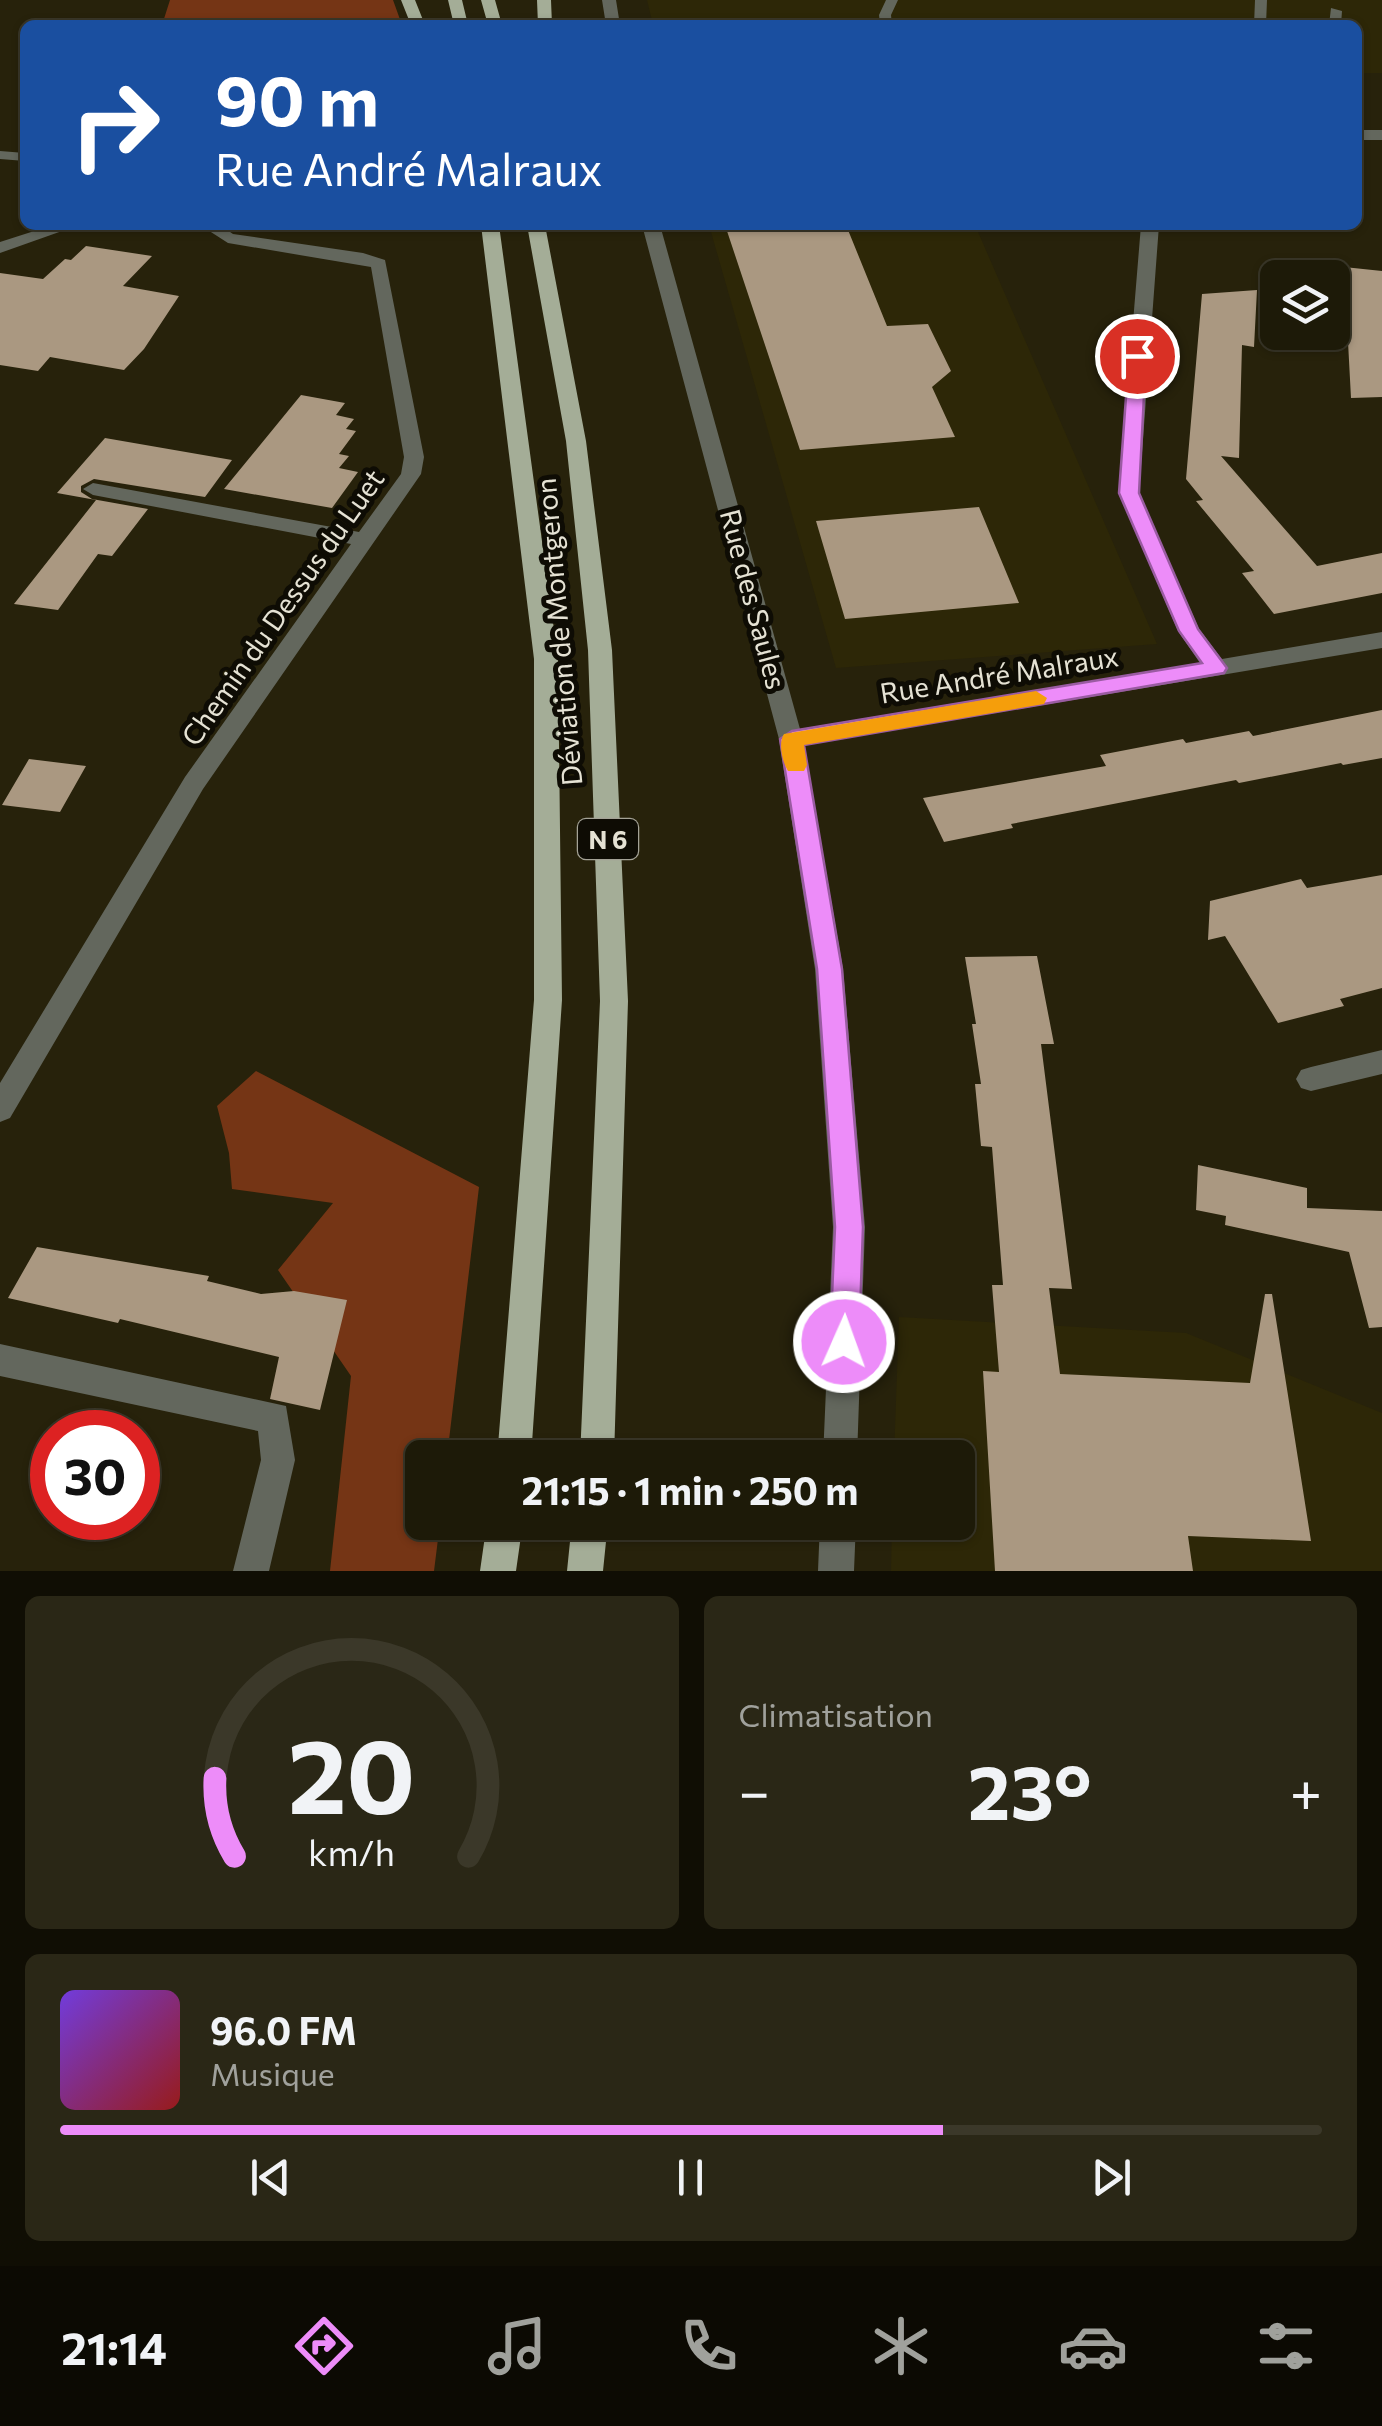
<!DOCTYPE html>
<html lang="fr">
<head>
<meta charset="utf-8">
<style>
	:root { --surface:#1d1a08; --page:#2a2716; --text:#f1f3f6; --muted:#a0a19c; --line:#3b3829; --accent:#ed8cf9 }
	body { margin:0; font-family:Commissioner,sans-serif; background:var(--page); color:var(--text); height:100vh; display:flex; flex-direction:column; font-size:38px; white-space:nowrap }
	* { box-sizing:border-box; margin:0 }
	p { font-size:32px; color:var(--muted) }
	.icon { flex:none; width:55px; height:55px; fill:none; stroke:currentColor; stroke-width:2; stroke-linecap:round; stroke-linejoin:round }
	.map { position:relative; height:1571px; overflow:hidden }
	.drawer { display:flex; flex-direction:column; gap:25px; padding:25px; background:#100e04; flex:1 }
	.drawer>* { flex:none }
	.guide { position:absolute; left:20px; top:20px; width:1342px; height:210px; border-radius:15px; box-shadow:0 2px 8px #0004,0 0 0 2px var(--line); background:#1a4fa0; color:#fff; overflow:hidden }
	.fabs { position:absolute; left:1260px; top:260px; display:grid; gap:20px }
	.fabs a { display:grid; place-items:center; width:90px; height:90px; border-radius:15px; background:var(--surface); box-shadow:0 2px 8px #0004,0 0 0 2px var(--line); font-size:50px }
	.speed { position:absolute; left:30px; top:1410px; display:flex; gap:20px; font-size:50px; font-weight:700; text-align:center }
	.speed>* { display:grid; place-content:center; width:130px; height:130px; border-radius:50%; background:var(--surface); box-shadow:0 2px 8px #0004,0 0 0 2px var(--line); line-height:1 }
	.speed .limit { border:15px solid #d22; background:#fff; color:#111 }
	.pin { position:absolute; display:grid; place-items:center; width:85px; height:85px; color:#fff; margin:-42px; border:5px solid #fff; border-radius:50%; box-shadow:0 2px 10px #0007 }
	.me { position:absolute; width:110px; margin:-55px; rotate:2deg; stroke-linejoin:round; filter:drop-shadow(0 0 8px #0008) }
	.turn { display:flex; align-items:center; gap:35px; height:210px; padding:0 30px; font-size:45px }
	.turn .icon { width:130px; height:130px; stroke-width:2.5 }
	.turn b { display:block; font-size:70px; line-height:85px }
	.big { font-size:75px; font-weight:700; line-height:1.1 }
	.drawer .card { flex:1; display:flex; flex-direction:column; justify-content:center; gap:15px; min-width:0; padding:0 35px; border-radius:15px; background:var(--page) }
	.drawer .dial { align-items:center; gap:0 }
	.dial svg { height:260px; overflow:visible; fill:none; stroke:var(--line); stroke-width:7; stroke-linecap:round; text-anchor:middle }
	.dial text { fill:var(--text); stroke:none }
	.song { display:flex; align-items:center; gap:30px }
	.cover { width:120px; height:120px; border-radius:15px; background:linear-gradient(135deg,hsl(260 70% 55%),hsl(0 70% 35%)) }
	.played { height:10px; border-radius:5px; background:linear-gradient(90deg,var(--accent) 70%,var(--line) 70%) }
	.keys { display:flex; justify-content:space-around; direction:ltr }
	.heat { display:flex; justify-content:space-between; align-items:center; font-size:55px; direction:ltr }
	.drawer .tiles { flex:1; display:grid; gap:25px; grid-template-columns:1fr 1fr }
	.card:last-child { grid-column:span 2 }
	.trip { position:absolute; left:405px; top:1440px; width:570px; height:100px; border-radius:15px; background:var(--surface); box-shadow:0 2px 8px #0004,0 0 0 2px var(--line); font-weight:700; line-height:100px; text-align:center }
	.tabs { display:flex; height:160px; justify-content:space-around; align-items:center; background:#0c0a03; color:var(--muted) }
	.tabs .icon { width:70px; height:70px }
	.tabs .active { color:var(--accent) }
	.tabs b { font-size:45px; color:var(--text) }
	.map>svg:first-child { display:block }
	.built { fill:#2d2707 }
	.green { fill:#753515 }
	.building { fill:#aa9881 }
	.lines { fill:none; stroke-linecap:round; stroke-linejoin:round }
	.lane { fill:#63675d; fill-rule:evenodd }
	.street { fill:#63675d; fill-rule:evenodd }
	.primary { fill:#a4ad97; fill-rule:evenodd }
	.route { fill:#ed8cf9; stroke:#9a5ba2; stroke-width:2.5 }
	.slow { fill:#f59e0b }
	.labels { text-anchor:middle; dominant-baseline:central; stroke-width:10; stroke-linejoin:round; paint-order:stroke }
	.shield { fill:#0e0c04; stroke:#a4a296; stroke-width:2.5 }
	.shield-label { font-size:25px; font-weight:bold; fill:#e5e2d4 }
	.street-label { font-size:28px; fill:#e5e2d4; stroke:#0e0c04 }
</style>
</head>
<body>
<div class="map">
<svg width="1382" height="1571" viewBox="0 0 1382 1571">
	<rect width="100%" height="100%" fill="#27220b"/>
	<path class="built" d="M 647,0 L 1382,0 L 1382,73 L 1358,73 L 1358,25 L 653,25 Z
		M 709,225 L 975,225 L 1157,644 L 836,668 Z
		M 899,1317 L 1186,1333 L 1382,1413 L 1382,1571 L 891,1571 L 892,1523 L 958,1522 L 958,1458 L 894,1457 Z"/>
	<path class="green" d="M 170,0 L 393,0 L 402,25 L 162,25 Z
		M 256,1071 L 479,1187 L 447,1457 L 422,1458 L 422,1522 L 440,1523 L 434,1571 L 330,1571 L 351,1376 L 278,1270 L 333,1203 L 232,1189 L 229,1153 L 217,1106 Z"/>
	<path class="building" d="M 725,225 L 846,225 L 887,326 L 928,324 L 951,371 L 932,387 L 955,437 L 800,450 Z
		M 86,246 L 152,256 L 123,286 L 179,296 L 144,349 L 124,370 L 50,357 L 38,371 L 0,365 L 0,273 L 43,279 L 65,259 L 71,260 Z
		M 1344,267 L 1382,271 L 1382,397 L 1351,398 Z
		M 1257,290 L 1254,347 L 1242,345 L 1239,458 L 1221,456 L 1317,566 L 1382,553 L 1382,593 L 1274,614 L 1242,573 L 1254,571 L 1196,501 L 1203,500 L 1186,479 L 1202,294 Z
		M 301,395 L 345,403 L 336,415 L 354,419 L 346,429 L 356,431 L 339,454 L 349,456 L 339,468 L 358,472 L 332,508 L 224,489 Z
		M 105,438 L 232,460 L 205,497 L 94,479 L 81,486 L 81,492 L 92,499 L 148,509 L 112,556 L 98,554 L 58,610 L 14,604 L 96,500 L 57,493 Z
		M 979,507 L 1019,603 L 845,619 L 816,521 Z
		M 1382,710 L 1382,758 L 1343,765 L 1341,763 L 1239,783 L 1236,780 L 1011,824 L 1013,828 L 944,842 L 923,798 L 1106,766 L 1100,755 L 1183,739 L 1186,743 L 1249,731 L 1253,736 Z
		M 29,759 L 86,766 L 60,812 L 2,805 Z
		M 1382,875 L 1382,988 L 1340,999 L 1344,1006 L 1278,1023 L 1225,936 L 1208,940 L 1210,901 L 1301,879 L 1307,888 Z
		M 1037,956 L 1054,1044 L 1041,1044 L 1072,1289 L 1049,1288 L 1060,1374 L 1250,1383 L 1265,1294 L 1272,1294 L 1311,1541 L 1188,1536 L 1193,1571 L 995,1571 L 983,1371 L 999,1372 L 992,1285 L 1003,1285 L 992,1147 L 981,1146 L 975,1084 L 981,1084 L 972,1024 L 976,1024 L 965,957 Z
		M 1198,1165 L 1307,1188 L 1307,1208 L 1382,1211 L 1382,1327 L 1369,1328 L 1349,1252 L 1225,1225 L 1226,1216 L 1196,1210 Z
		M 37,1247 L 209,1276 L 207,1281 L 261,1294 L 294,1291 L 347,1300 L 320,1410 L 270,1399 L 279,1357 L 120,1319 L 118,1323 L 8,1298 Z"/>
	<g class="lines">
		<path class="lane" d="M 886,0 L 898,0 L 891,15 L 892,25 L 880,25 L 879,15 Z
			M 1255,0 L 1267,0 L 1266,25 L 1254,25 Z
			M 1331,8 L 1342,11 L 1341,25 L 1329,25 Z
			M 0,151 L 25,153 L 25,161 L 0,159 Z"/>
		<path class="street" d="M 602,0 L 616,0 L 620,25 L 606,25 Z
			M 1358,130 L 1382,130 L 1382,140 L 1358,140 Z
			M 53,225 L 79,225 L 0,253 L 0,242 Z
			M 200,225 L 220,225 L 233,234 L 363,253 L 385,260 L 424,457 L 421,474 L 203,789 L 10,1118 L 0,1122 L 0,1083 L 185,777 L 351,544 L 93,495 L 83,489 L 93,483 L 359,532 L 401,474 L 404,457 L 371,267 L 228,243 Z
			M 642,225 L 660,225 L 800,729 L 1200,663 L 1178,631 L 1119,493 L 1141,225 L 1159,225 L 1139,493 L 1199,629 L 1222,659 L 1382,632 L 1382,648 L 804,745 L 843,969 L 865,1227 L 857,1458 L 823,1458 L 833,1227 L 815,969 L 779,739 Z
			M 1382,1050 L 1382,1074 L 1311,1091 L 1301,1088 L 1296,1079 L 1301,1070 L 1311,1067 Z
			M 0,1344 L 286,1406 L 295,1460 L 269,1571 L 233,1571 L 261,1460 L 258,1431 L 0,1376 Z
			M 820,1522 L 856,1522 L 854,1571 L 818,1571 Z"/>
		<path class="primary" d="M 401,0 L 415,0 L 425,25 L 411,25 Z
			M 448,0 L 462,0 L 468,25 L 454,25 Z
			M 481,0 L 495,0 L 502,25 L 488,25 Z
			M 537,0 L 551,0 L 552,25 L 538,25 Z
			M 481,225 L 499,225 L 558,659 L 562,1000 L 531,1458 L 497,1458 L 534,1000 L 534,659 Z
			M 527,225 L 545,225 L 586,441 L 612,650 L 628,1001 L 614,1458 L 580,1458 L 600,1001 L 588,650 L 566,441 Z
			M 487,1522 L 523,1522 L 516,1571 L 480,1571 Z
			M 572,1522 L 608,1522 L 603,1571 L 567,1571 Z"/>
	</g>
	<path class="route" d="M 1137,351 L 1146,356 L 1139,493 L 1198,629 L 1227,668 L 1224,673 L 804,745 L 842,969 L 863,1227 L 859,1342 L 855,1352 L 844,1356 L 834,1352 L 830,1342 L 835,1227 L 817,969 L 780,739 L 792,731 L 1202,663 L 1179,631 L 1119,493 L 1129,356 Z"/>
	<path class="slow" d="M 1036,691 L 1047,698 L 1044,704 L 804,745 L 807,765 L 804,771 L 788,771 C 782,761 778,743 784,734 Z"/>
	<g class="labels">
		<rect class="shield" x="578" y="819" width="60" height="40" rx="8"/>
		<g class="shield-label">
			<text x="608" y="839">N 6</text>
		</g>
		<g class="street-label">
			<text transform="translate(754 599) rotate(75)">Rue des Saules</text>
			<text transform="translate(282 607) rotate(-55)">Chemin du Dessus du Luet</text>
			<text transform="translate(558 632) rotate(-95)">Déviation de Montgeron</text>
			<text transform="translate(999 674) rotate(-9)">Rue André Malraux</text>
		</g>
	</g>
</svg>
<div class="fabs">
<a><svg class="icon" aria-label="layers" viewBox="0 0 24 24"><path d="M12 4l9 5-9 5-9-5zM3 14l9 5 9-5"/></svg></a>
</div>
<div class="speed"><div class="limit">30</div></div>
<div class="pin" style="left:1137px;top:356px;background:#d93025"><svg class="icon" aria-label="arrive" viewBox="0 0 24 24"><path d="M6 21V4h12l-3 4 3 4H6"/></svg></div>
<svg class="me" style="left:844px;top:1342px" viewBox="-20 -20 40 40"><circle r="17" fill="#ed8cf9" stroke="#fff" stroke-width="3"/><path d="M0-11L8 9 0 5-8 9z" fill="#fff"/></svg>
<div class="trip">21:15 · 1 min · 250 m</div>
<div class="guide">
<div class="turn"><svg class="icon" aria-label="right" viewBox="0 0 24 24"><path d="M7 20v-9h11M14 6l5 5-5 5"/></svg><div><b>90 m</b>Rue André Malraux</div></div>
</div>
</div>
<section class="drawer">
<div class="tiles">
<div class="card dial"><svg viewBox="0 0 100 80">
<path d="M14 69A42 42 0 1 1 86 69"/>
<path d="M14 69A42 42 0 0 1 8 45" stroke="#ed8cf9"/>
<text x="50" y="56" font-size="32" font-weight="700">20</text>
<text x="50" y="72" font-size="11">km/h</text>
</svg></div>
<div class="card"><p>Climatisation</p>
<div class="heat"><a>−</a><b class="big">23°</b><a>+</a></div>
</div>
<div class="card">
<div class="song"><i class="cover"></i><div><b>96.0 FM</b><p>Musique</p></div></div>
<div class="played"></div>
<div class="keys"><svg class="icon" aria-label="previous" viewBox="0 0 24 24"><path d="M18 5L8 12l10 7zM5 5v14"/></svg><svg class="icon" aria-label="pause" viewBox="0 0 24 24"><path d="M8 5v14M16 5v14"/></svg><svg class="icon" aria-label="next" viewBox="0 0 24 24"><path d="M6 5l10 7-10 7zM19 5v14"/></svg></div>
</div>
</div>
</section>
<nav class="tabs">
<b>21:14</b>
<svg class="icon active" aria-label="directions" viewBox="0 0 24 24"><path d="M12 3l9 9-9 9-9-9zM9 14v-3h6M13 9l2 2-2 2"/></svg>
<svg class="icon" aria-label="music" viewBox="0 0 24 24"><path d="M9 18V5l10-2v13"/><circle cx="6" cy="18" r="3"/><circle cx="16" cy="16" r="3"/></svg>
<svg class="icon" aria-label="phone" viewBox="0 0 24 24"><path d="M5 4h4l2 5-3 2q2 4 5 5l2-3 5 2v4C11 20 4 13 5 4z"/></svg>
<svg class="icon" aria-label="climate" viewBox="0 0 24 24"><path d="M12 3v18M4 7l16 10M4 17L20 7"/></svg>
<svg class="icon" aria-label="car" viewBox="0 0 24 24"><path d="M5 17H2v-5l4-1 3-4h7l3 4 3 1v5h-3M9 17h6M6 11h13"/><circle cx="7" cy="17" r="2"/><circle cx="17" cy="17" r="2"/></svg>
<svg class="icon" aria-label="filters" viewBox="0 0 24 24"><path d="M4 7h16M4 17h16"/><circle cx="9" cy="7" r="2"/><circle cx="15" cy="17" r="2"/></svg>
</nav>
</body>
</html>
